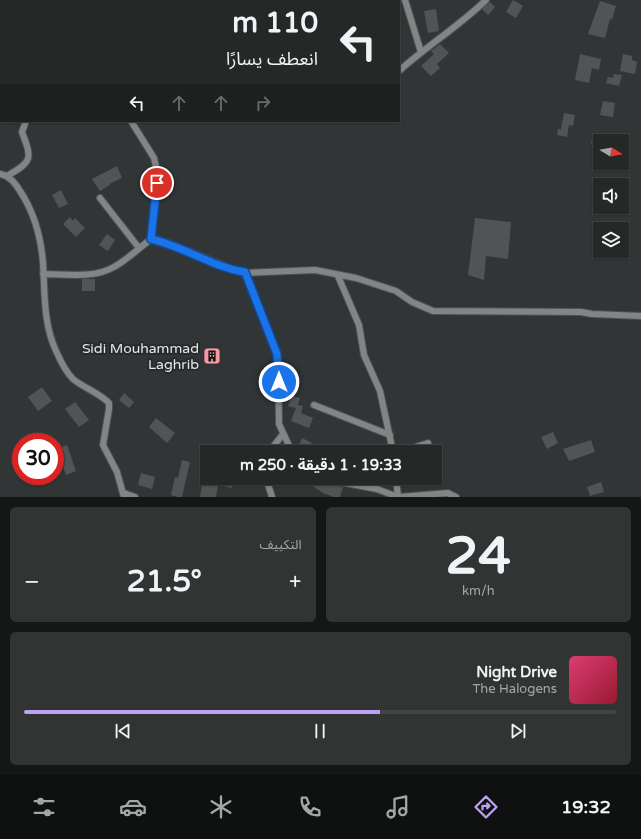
<!DOCTYPE html>
<html lang="ar">
<head>
<meta charset="utf-8">
<style>
	:root { --surface:#262828; --page:#323434; --text:#f1f3f6; --muted:#a4a6a8; --line:#424445; --accent:#bca0f2 }
	body { margin:0; font-family:"Varela Round","Noto Sans Arabic",sans-serif; background:var(--page); color:var(--text); direction:rtl; height:100vh; display:flex; flex-direction:column; font-size:15px; white-space:nowrap }
	* { box-sizing:border-box; margin:0 }
	p { font-size:13px; color:var(--muted) }
	.icon { flex:none; width:22px; height:22px; fill:none; stroke:currentColor; stroke-width:2; stroke-linecap:round; stroke-linejoin:round }
	.map { position:relative; height:497px; overflow:hidden; direction:ltr }
	.details { display:flex; flex-direction:column; gap:10px; padding:10px; background:#151616; flex:1 }
	.details>* { flex:none }
	.hud { position:absolute; left:0px; top:0px; width:400px; height:122px; box-shadow:0 1px 3px #0004,0 0 0 1px var(--line); direction:rtl; background:#262828; color:var(--text); overflow:hidden }
	.needle { width:26px; rotate:101deg }
	.controls { position:absolute; left:593px; top:134px; display:grid; gap:8px }
	.controls a { display:grid; place-items:center; width:36px; height:36px; border-radius:0px; background:var(--surface); box-shadow:0 1px 3px #0004,0 0 0 1px var(--line); font-size:20px }
	.speed { position:absolute; left:12px; top:433px; display:flex; gap:8px; font-size:20px; font-weight:700; text-align:center }
	.speed>* { display:grid; place-content:center; width:52px; height:52px; border-radius:50%; background:var(--surface); box-shadow:0 1px 3px #0004,0 0 0 1px var(--line); line-height:1 }
	.speed .limit { border:6px solid #d22; background:#fff; color:#111 }
	.pin { position:absolute; display:grid; place-items:center; width:34px; height:34px; color:#fff; margin:-17px; border:2px solid #fff; border-radius:50%; box-shadow:0 1px 4px #0007 }
	.me { position:absolute; width:44px; margin:-22px; rotate:0deg; stroke-linejoin:round; filter:drop-shadow(0 0 3px #0008) }
	.turn { display:flex; align-items:center; gap:14px; height:84px; padding:0 16px; font-size:18px }
	.turn .icon { width:52px; height:52px; stroke-width:2.5 }
	.turn b { display:block; font-size:28px; line-height:34px }
	.lanes { display:flex; align-items:center; height:38px; padding:0 16px; background:#0003; justify-content:center; gap:20px; direction:ltr }
	.lanes .off { opacity:.35 }
	.big { font-size:30px; font-weight:700; line-height:1.1 }
	.details .tile { flex:1; display:flex; flex-direction:column; justify-content:center; gap:6px; min-width:0; padding:0 14px; border-radius:6px; background:var(--page) }
	.details .dial { align-items:center; gap:0 }
	.dial b { font-size:52px; line-height:1 }
	.song { display:flex; align-items:center; gap:12px }
	.cover { width:48px; height:48px; border-radius:6px; background:linear-gradient(135deg,hsl(340 70% 55%),hsl(350 70% 35%)) }
	.played { height:4px; border-radius:2px; background:linear-gradient(90deg,var(--accent) 60%,var(--line) 60%) }
	.keys { display:flex; justify-content:space-around; direction:ltr }
	.heat { display:flex; justify-content:space-between; align-items:center; font-size:22px; direction:ltr }
	.details .tiles { flex:1; display:grid; gap:10px; grid-template-columns:1fr 1fr }
	.tile:last-child { grid-column:span 2 }
	.trip { position:absolute; left:200px; top:445px; width:242px; height:40px; border-radius:0px; background:var(--surface); box-shadow:0 1px 3px #0004,0 0 0 1px var(--line); font-weight:700; line-height:40px; text-align:center; direction:rtl }
	.tabs { display:flex; height:64px; justify-content:space-around; align-items:center; background:#0f1010; color:var(--muted) }
	.tabs .icon { width:28px; height:28px }
	.tabs .active { color:var(--accent) }
	.tabs b { font-size:18px; color:var(--text) }
	.map>svg:first-child { display:block }
	.building { fill:#515455 }
	.lines { fill:none; stroke-linecap:round; stroke-linejoin:round }
	.street-casing { stroke:#4f5152; stroke-width:8 }
	.street { stroke:#818586; stroke-width:6 }
	.route-casing { stroke:#114b97; stroke-width:10 }
	.route { stroke:#1a73e8; stroke-width:7 }
	.labels { text-anchor:middle; dominant-baseline:central; stroke-width:4; stroke-linejoin:round; paint-order:stroke }
	.poi-label { font-size:14px; fill:#e5e7e8; stroke:#282b2b; text-anchor:end }
</style>
</head>
<body>
<div class="map">
<svg width="641" height="497" viewBox="0 0 641 497">
	<rect width="100%" height="100%" fill="#323536"/>
	<path class="building" d="M 513,0 L 523,6 L 516,18 L 506,12 Z
		M 600,1 L 616,6 L 612,20 L 610,19 L 605,38 L 588,34 Z
		M 490,2 L 495,7 L 488,15 L 482,9 Z
		M 436,9 L 439,31 L 428,33 L 424,11 Z
		M 440,44 L 449,53 L 437,64 L 440,68 L 431,76 L 421,66 L 434,54 L 431,51 Z
		M 580,54 L 601,59 L 599,70 L 592,68 L 589,83 L 575,80 Z
		M 623,54 L 632,56 L 632,60 L 637,62 L 635,74 L 620,71 Z
		M 614,74 L 622,75 L 619,86 L 606,83 L 608,77 L 613,78 Z
		M 603,101 L 615,103 L 613,117 L 600,115 Z
		M 564,113 L 575,115 L 573,126 L 569,125 L 567,137 L 557,135 L 558,129 L 561,129 Z
		M 593,134 L 603,135 L 600,145 L 591,144 Z
		M 117,166 L 122,178 L 109,184 L 110,185 L 100,191 L 92,179 Z
		M 61,190 L 68,204 L 59,208 L 52,195 Z
		M 70,217 L 73,221 L 75,218 L 85,228 L 76,237 L 63,224 Z
		M 475,218 L 511,222 L 508,259 L 486,256 L 484,280 L 468,275 Z
		M 107,234 L 115,240 L 108,251 L 99,245 Z
		M 82,279 L 95,279 L 95,291 L 82,291 Z
		M 42,387 L 52,401 L 38,411 L 28,397 Z
		M 124,393 L 134,402 L 129,408 L 119,400 Z
		M 291,396 L 300,398 L 298,405 L 303,406 L 301,413 L 313,418 L 309,428 L 291,421 L 296,408 L 288,406 Z
		M 75,402 L 89,420 L 79,427 L 65,409 Z
		M 156,418 L 175,433 L 167,443 L 149,427 Z
		M 553,432 L 558,443 L 547,449 L 541,437 Z
		M 302,438 L 312,443 L 308,452 L 298,448 Z
		M 591,440 L 595,452 L 569,461 L 563,449 Z
		M 67,445 L 76,471 L 66,475 L 57,449 Z
		M 182,460 L 190,462 L 182,497 L 178,497 L 171,495 L 175,477 L 178,478 Z
		M 141,473 L 155,477 L 152,489 L 138,485 Z
		M 212,478 L 234,478 L 232,488 L 218,485 L 216,497 L 200,497 L 202,485 L 210,486 Z
		M 300,478 L 325,478 L 327,482 L 333,485 L 343,487 L 340,497 L 334,497 L 323,493 Z
		M 412,478 L 421,478 L 422,483 L 415,486 Z
		M 601,482 L 604,492 L 590,496 L 587,487 Z"/>
	<g class="lines">
		<g class="street-casing">
			<path id="street" d="M 405,0 L 421,52
				M 85,1 L 85,0
				M 160,1 L 160,0
				M 399,71 C 427,46 459,26 486,0
				M 131,121 L 154,158 L 157,171 L 151,239 L 168,243 L 237,271 L 245,273 L 315,270 L 356,278 L 396,291 L 412,302 L 433,311 L 581,312 L 592,314 L 641,316
				M 0,174 C 10,176 15,183 20,191 C 34,212 41,238 43,263 C 45,293 43,325 57,353 C 61,362 66,372 73,379 C 84,388 98,392 109,403 L 109,409 L 103,445 L 117,472 L 124,497
				M 7,176 C 33,161 32,159 22,132 L 26,121
				M 100,198 L 139,248
				M 245,273 L 278,358 L 279,424 L 292,452
				M 43,274 C 66,274 93,279 114,267 C 127,260 139,248 151,239
				M 338,276 L 359,325 L 364,355 L 380,391 L 393,452
				M 314,405 L 390,435
				M 269,452 L 283,434
				M 400,452 L 428,443
				M 266,478 L 272,497
				M 329,478 L 335,481 L 377,489 L 398,497
				M 396,478 L 398,497
				M 124,493 L 135,497
				M 399,497 L 448,493 L 456,497"/>
		</g>
		<use href="#street" class="street"/>
	</g>
	<g class="lines">
		<g class="route-casing">
			<path id="route" d="M 157,183 L 151,239 C 183,246 212,267 245,272 L 277,354 L 279,382"/>
		</g>
		<use href="#route" class="route"/>
	</g>
	<defs>
		<g id="building-square" transform="scale(0.9)"><rect x="-9" y="-9" width="18" height="18" rx="4" fill="#f49aa2" stroke="#282b2b"/><path d="M-4-6H4V6H1V3H-1V6H-4ZM-2.5-4.3h1.7v1.8h-1.7ZM.8-4.3h1.7v1.8H.8ZM-2.5-1h1.7V.8h-1.7ZM.8-1h1.7V.8H.8Z" fill="#111"/></g>
	</defs>
	<g fill-rule="evenodd">
		<use href="#building-square" x="212" y="356"/>
	</g>
	<g class="labels">
		<g class="poi-label">
			<text x="199" y="348">Sidi Mouhammad<tspan x="199" dy="16">Laghrib</tspan></text>
		</g>
	</g>
</svg>
<div class="controls">
<a><svg class="needle" viewBox="-14 -14 28 28"><path d="M0-13l5 13h-10z" fill="#e53935"/><path d="M0 13l5-13h-10z" fill="#a4a6a8"/></svg></a>
<a><svg class="icon" aria-label="sound" viewBox="0 0 24 24"><path d="M4 9h4l5-4v14l-5-4H4zM17 9q2 3 0 6"/></svg></a>
<a><svg class="icon" aria-label="layers" viewBox="0 0 24 24"><path d="M12 4l9 5-9 5-9-5zM3 14l9 5 9-5"/></svg></a>
</div>
<div class="speed"><div class="limit">30</div></div>
<div class="pin" style="left:157px;top:183px;background:#d93025"><svg class="icon" aria-label="arrive" viewBox="0 0 24 24"><path d="M6 21V4h12l-3 4 3 4H6"/></svg></div>
<svg class="me" style="left:279px;top:382px" viewBox="-20 -20 40 40"><circle r="17" fill="#1a73e8" stroke="#fff" stroke-width="3"/><path d="M0-11L8 9 0 5-8 9z" fill="#fff"/></svg>
<div class="trip">19:33 · 1 دقيقة · 250 m</div>
<div class="hud">
<div class="turn"><svg class="icon" aria-label="left" viewBox="0 0 24 24"><path d="M17 20v-9H6M10 6l-5 5 5 5"/></svg><div><b>110 m</b>انعطف يسارًا</div></div>
<div class="lanes"><svg class="icon" aria-label="left" viewBox="0 0 24 24"><path d="M17 20v-9H6M10 6l-5 5 5 5"/></svg><svg class="icon off" aria-label="ahead" viewBox="0 0 24 24"><path d="M12 20V5M6 11l6-6 6 6"/></svg><svg class="icon off" aria-label="ahead" viewBox="0 0 24 24"><path d="M12 20V5M6 11l6-6 6 6"/></svg><svg class="icon off" aria-label="right" viewBox="0 0 24 24"><path d="M7 20v-9h11M14 6l5 5-5 5"/></svg></div>
</div>
</div>
<section class="details">
<div class="tiles">
<div class="tile dial"><b>24</b><p>km/h</p></div>
<div class="tile"><p>التكييف</p>
<div class="heat"><a>−</a><b class="big">21.5°</b><a>+</a></div>
</div>
<div class="tile">
<div class="song"><i class="cover"></i><div><b>Night Drive</b><p>The Halogens</p></div></div>
<div class="played"></div>
<div class="keys"><svg class="icon" aria-label="previous" viewBox="0 0 24 24"><path d="M18 5L8 12l10 7zM5 5v14"/></svg><svg class="icon" aria-label="pause" viewBox="0 0 24 24"><path d="M8 5v14M16 5v14"/></svg><svg class="icon" aria-label="next" viewBox="0 0 24 24"><path d="M6 5l10 7-10 7zM19 5v14"/></svg></div>
</div>
</div>
</section>
<nav class="tabs">
<b>19:32</b>
<svg class="icon active" aria-label="directions" viewBox="0 0 24 24"><path d="M12 3l9 9-9 9-9-9zM9 14v-3h6M13 9l2 2-2 2"/></svg>
<svg class="icon" aria-label="music" viewBox="0 0 24 24"><path d="M9 18V5l10-2v13"/><circle cx="6" cy="18" r="3"/><circle cx="16" cy="16" r="3"/></svg>
<svg class="icon" aria-label="phone" viewBox="0 0 24 24"><path d="M5 4h4l2 5-3 2q2 4 5 5l2-3 5 2v4C11 20 4 13 5 4z"/></svg>
<svg class="icon" aria-label="climate" viewBox="0 0 24 24"><path d="M12 3v18M4 7l16 10M4 17L20 7"/></svg>
<svg class="icon" aria-label="car" viewBox="0 0 24 24"><path d="M5 17H2v-5l4-1 3-4h7l3 4 3 1v5h-3M9 17h6M6 11h13"/><circle cx="7" cy="17" r="2"/><circle cx="17" cy="17" r="2"/></svg>
<svg class="icon" aria-label="filters" viewBox="0 0 24 24"><path d="M4 7h16M4 17h16"/><circle cx="9" cy="7" r="2"/><circle cx="15" cy="17" r="2"/></svg>
</nav>
</body>
</html>
